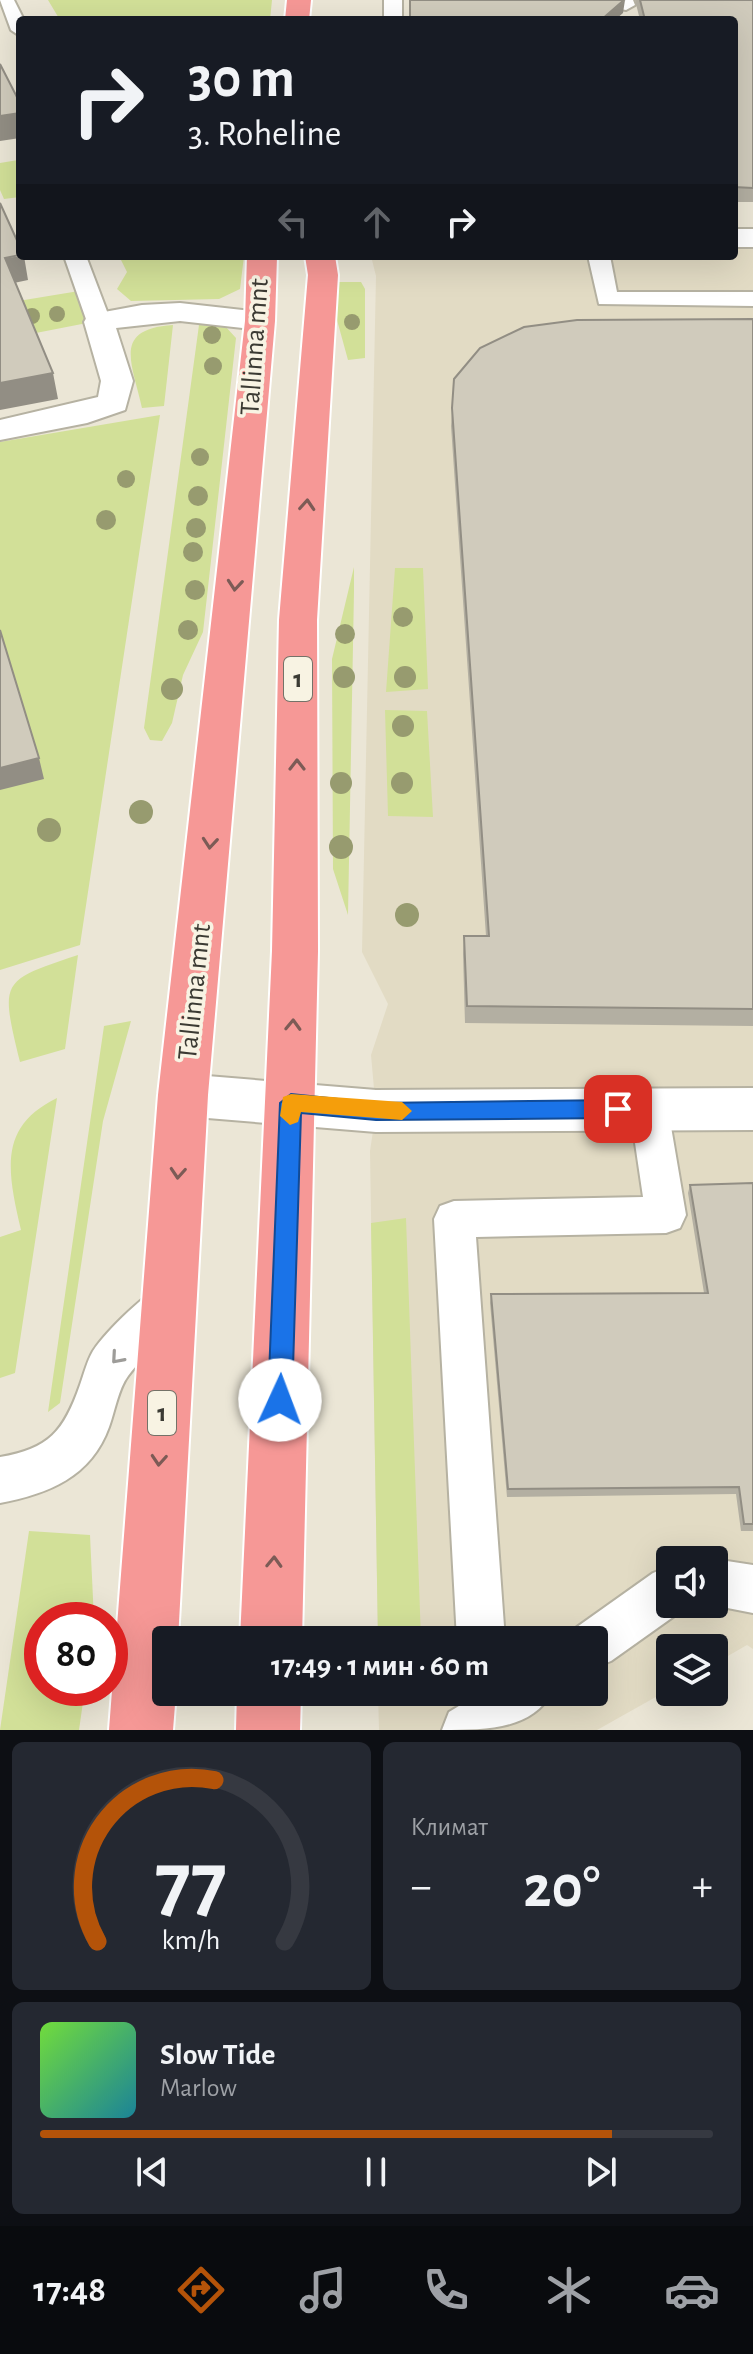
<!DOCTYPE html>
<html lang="ru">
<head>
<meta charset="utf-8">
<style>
	:root { --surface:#171b24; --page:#242831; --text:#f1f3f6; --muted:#9ea1a6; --line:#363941; --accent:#b45309 }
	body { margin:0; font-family:"Alegreya Sans",sans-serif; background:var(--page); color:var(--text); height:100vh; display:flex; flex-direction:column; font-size:30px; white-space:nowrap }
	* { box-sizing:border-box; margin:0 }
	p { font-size:26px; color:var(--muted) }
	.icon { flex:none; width:44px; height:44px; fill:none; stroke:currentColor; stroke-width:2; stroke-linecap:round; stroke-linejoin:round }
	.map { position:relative; height:1730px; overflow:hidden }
	.sheet { display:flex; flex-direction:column; gap:12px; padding:12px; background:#0d0f14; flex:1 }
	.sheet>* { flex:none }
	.banner { position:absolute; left:16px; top:16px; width:722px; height:244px; border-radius:8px; box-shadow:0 8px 32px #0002; background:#171b24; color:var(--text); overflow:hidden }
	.controls { position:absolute; left:656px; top:1546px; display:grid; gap:16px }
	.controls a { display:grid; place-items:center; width:72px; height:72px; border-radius:8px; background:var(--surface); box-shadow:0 8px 32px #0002; font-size:40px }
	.speed { position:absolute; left:24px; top:1602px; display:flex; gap:16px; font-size:40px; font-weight:700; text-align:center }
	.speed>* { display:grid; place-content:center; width:104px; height:104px; border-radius:50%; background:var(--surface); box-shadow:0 8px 32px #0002; line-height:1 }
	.speed .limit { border:12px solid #d22; background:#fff; color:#111 }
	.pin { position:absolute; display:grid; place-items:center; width:68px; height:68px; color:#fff; margin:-34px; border-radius:16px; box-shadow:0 4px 12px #0006 }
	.me { position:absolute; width:88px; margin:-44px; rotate:2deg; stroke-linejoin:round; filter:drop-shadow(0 0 6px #0008) }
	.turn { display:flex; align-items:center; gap:28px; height:168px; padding:0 40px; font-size:36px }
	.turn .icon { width:104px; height:104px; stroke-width:2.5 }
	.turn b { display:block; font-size:56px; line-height:68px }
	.lanes { display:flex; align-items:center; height:76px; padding:0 40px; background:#0003; justify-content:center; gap:40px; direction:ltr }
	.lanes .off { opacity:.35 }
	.big { font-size:60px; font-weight:700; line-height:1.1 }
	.sheet .widget { flex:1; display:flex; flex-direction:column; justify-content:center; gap:12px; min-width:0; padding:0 28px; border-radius:12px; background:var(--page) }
	.sheet .dial { align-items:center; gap:0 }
	.dial svg { height:208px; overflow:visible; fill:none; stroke:var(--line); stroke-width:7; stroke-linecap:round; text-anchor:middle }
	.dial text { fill:var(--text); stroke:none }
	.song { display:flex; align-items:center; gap:24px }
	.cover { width:96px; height:96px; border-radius:12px; background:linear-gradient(135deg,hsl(100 70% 55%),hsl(190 70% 35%)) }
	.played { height:8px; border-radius:4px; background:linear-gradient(90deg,var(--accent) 85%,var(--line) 85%) }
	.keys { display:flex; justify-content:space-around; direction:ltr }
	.heat { display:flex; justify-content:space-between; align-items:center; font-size:44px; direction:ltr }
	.sheet .tiles { flex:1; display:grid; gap:12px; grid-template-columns:1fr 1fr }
	.widget:last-child { grid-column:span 2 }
	.trip { position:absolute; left:152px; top:1626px; width:456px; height:80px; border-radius:8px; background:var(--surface); box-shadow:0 8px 32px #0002; font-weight:700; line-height:80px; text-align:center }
	.dock { display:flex; height:128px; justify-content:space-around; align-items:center; background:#090b0e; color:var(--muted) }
	.dock .icon { width:56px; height:56px }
	.dock .on { color:var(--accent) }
	.dock b { font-size:36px; color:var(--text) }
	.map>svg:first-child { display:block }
	.built { fill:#e2dbc4; fill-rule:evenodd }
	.green { fill:#d2e098 }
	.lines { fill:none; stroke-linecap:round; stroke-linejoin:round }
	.lane-casing { stroke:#b6b2a2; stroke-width:4 }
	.street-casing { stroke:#b6b2a2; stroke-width:4 }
	.highway-casing { stroke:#fff; stroke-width:4 }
	.lane { fill:#fff; fill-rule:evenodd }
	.street { fill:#fff; fill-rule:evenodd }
	.highway { fill:#f69896; fill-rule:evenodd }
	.tree { fill:#979b6f }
	.wall { fill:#b3afa2 }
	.shaded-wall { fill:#928e84 }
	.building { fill:#d0cbbc; stroke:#928e84; stroke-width:2 }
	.oneway { stroke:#7c5b56 }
	.oneway2 { stroke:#9d9c99 }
	.route { fill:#1a73e8; stroke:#114b97; stroke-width:2 }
	.slow { fill:#f59e0b }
	.labels { text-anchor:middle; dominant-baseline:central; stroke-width:7; stroke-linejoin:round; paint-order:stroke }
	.shield { fill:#f8f3e3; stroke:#747268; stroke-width:2 }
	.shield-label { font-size:26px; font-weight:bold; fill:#3b3a33 }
	.street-label { font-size:28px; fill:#3b3a33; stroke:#f8f3e3 }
</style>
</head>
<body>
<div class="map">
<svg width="753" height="1730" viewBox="0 0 753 1730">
	<rect width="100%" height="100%" fill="#ebe6d6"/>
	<path class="built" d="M 734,238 L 753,238 L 753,1649 L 747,1645 L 714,1664 L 714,1648 L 670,1648 L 670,1689 L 597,1730 L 379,1730 L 378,1692 L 594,1692 L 594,1640 L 378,1640 L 370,1151 L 376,1111 L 371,1055 L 388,1004 L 362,952 L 376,276 L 371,256 L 734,256 ZM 670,1560 L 714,1560 L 714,1604 L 670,1604 Z"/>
	<path class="green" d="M 48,0 L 272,0 L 270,20 L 60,20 Z
		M 18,160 L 20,197 L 4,199 L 0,190 L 0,163 Z
		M 119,256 L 244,256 L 240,289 L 219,299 L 131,301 L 117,289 L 127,272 Z
		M 334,282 L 361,282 L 365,289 L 365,358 L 348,360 L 337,320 Z
		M 79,291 L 87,323 L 0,340 L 0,304 Z
		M 173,325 L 164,406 L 142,408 C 132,362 112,329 173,325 Z
		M 199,325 L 225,326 L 236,338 L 203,632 L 183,675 L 172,723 L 162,741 L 150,740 L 144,728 Z
		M 160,415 L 80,945 L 0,970 L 0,442 Z
		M 354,567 L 354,591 L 348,915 L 333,869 L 332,659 Z
		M 395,568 L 423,568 L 428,689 L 386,692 Z
		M 385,710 L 427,711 L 433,817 L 388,816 Z
		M 78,955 L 65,1049 L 20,1062 C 0,980 0,981 78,955 Z
		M 131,1021 L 103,1121 L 60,1403 L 48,1412 L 104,1026 Z
		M 57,1098 L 15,1373 L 0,1378 L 0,1237 L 21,1230 C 6,1167 0,1126 57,1098 Z
		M 406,1218 L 421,1640 L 378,1640 L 371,1223 Z
		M 29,1531 L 90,1535 L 94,1620 L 42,1620 L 42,1688 L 85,1688 L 79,1730 L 0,1730 Z"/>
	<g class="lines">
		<g class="lane-casing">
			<path id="lane" d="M 0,0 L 14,0 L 24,20 L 20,20 L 20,36 L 11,30 Z
				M 384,0 L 402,0 L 402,20 L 384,20 Z
				M 615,0 L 633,0 L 635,5 L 626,10 L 620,9 Z
				M 64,256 L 86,256 L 111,322 L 107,327 L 91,327 L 87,322 Z
				M 588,256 L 610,256 L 617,292 L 753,292 L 753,306 L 599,304 Z
				M 649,1092 L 663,1097 L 668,1109 L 686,1215 L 680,1228 L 666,1233 L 476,1237 L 505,1640 L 457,1640 L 434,1219 L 440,1206 L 454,1201 L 643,1197 L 630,1109 L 635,1097 Z
				M 170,1281 L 185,1287 L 191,1301 C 178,1331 148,1349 128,1376 C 118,1389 115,1411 109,1427 C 91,1477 48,1494 0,1503 L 0,1457 C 49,1449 64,1431 80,1385 C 84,1374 87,1361 93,1351 C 107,1330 148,1290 170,1281 Z
				M 714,1559 L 753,1565 L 753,1613 L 707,1604 L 714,1604 Z
				M 670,1566 L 670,1604 L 688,1604 L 687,1607 L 611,1661 L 594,1668 L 594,1640 L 571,1640 L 577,1627 L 653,1573 Z
				M 482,1692 L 552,1692 C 532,1730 485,1730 442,1730 L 449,1712 Z"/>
		</g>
		<g class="street-casing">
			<path id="street" d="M 734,229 L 753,229 L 753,247 L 734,247 Z
				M 180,303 L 260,312 L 271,314 L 275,321 L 271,328 L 260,330 L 180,321 L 116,328 L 133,381 L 125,410 L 87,423 L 0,440 L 0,420 L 98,397 L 101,381 L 84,322 L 88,315 L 142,305 Z
				M 183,1074 L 376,1090 L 753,1088 L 753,1130 L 376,1132 L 183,1116 L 165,1110 L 158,1095 L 165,1080 Z"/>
		</g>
		<g class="highway-casing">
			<path id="highway" d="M 287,0 L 311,0 L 309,20 L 285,20 Z
				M 247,256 L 277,256 L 275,321 L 208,1095 L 178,1640 L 166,1640 L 166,1692 L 176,1692 L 173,1730 L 109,1730 L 158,1095 L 245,321 Z
				M 305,256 L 335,256 L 338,275 L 317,620 L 318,951 L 302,1640 L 240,1640 L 272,951 L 279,620 L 308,275 Z
				M 237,1692 L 301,1692 L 300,1730 L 236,1730 Z"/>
		</g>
		<use href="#lane" class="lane"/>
		<use href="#street" class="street"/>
		<use href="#highway" class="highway"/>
	</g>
	<g class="tree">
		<circle cx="57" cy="314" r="8"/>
		<circle cx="32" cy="316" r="8"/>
		<circle cx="352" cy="322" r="8"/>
		<circle cx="212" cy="335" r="9"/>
		<circle cx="213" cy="366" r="9"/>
		<circle cx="200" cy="457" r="9"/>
		<circle cx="126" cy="479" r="9"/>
		<circle cx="198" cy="496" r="10"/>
		<circle cx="106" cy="520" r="10"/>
		<circle cx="196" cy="528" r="10"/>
		<circle cx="193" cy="552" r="10"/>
		<circle cx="195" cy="590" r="10"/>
		<circle cx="403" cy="617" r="10"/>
		<circle cx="188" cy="630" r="10"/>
		<circle cx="345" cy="634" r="10"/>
		<circle cx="344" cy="677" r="11"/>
		<circle cx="405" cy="677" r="11"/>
		<circle cx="172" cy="689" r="11"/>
		<circle cx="403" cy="726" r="11"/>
		<circle cx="341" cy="783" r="11"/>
		<circle cx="402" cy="783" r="11"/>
		<circle cx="141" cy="812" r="12"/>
		<circle cx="49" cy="830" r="12"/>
		<circle cx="341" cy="847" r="12"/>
		<circle cx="407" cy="915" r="12"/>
	</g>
	<path class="wall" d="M 635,0 L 753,0 L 753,202 L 734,202 L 734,20 L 640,20 Z
		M 753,319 L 753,1026 L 465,1023 L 463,954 L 464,936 L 486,936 L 451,426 L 454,379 Z
		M 753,1183 L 753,1531 L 741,1531 L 736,1494 L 507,1497 L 490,1303 L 491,1294 L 704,1293 L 688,1193 L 690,1185 Z"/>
	<path class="shaded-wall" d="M 625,0 L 623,13 L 615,20 L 601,20 Z
		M 20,113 L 20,138 L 0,141 L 0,116 Z
		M 24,256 L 28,280 L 9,284 L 5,258 Z
		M 53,373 L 58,399 L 0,410 L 0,383 Z
		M 39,758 L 44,779 L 0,790 L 0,768 Z"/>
	<path class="building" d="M 410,0 L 624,0 L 601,20 L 410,20 Z
		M 640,0 L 753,0 L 753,188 L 734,187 L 734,20 L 645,20 Z
		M 0,64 L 20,103 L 20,113 L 0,116 Z
		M 0,203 L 20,247 L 20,255 L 5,258 L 53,373 L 0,383 Z
		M 753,319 L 753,1009 L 467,1006 L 464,936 L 489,936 L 452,408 L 454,379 L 480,348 L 524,327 L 577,320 Z
		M 0,630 L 39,758 L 0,768 Z
		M 753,1183 L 753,1524 L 744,1524 L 739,1487 L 508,1489 L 491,1294 L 708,1293 L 690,1185 Z"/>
	<defs><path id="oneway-chevron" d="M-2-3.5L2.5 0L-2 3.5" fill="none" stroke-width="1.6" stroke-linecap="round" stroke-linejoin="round" transform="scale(2)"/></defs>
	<g class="oneway">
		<use href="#oneway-chevron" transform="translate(307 505) rotate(-86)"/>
		<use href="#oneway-chevron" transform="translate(235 585) rotate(95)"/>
		<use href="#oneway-chevron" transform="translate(297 765) rotate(-90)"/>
		<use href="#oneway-chevron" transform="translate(210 843) rotate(95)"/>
		<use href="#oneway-chevron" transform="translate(293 1025) rotate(-88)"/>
		<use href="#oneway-chevron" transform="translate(178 1173) rotate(94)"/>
		<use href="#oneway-chevron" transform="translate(159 1460) rotate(94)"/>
		<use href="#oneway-chevron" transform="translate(274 1562) rotate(-88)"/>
	</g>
	<use class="oneway2" href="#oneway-chevron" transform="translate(117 1358) rotate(131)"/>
	<path class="route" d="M 291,1094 L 376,1103 L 618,1100 L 629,1109 L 618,1118 L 376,1120 L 301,1113 L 292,1400 L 288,1408 L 280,1411 L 272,1408 L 268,1400 L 280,1103 Z"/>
	<path class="slow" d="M 291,1094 L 402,1102 L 412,1111 L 402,1120 L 301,1112 L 298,1122 L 290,1125 L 280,1116 L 283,1097 Z"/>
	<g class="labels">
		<g class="shield">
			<rect x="284" y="657" width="28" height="44" rx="6"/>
			<rect x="148" y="1391" width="28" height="44" rx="6"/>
		</g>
		<g class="shield-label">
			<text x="298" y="679">1</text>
			<text x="162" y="1413">1</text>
		</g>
		<g class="street-label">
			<text transform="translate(255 347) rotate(-86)">Tallinna mnt</text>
			<text transform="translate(195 992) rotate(-84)">Tallinna mnt</text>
		</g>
	</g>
</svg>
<div class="controls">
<a><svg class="icon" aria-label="sound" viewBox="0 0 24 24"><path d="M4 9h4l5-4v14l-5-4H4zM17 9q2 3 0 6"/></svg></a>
<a><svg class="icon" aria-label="layers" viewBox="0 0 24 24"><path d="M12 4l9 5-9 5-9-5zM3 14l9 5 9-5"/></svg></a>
</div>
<div class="speed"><div class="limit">80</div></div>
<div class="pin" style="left:618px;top:1109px;background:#d93025"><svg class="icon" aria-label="arrive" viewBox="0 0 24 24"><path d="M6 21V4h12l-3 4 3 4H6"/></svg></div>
<svg class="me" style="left:280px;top:1400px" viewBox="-20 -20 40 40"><circle r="19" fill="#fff"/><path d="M0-13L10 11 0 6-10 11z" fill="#1a73e8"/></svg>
<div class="trip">17:49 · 1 мин · 60 m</div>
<div class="banner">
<div class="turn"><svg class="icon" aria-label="right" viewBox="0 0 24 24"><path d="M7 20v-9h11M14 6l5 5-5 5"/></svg><div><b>30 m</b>3. Roheline</div></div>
<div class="lanes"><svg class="icon off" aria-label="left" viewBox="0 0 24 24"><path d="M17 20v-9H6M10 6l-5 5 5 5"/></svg><svg class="icon off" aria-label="ahead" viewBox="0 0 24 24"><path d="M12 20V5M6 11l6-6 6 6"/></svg><svg class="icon" aria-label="right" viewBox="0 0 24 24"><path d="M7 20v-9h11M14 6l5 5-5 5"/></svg></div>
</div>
</div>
<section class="sheet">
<div class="tiles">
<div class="widget dial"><svg viewBox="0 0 100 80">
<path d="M14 69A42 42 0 1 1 86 69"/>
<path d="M14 69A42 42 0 0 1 59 7" stroke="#b45309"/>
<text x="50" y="56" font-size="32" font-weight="700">77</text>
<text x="50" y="72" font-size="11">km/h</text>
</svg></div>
<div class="widget"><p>Климат</p>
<div class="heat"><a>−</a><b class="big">20°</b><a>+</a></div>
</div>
<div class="widget">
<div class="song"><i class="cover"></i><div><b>Slow Tide</b><p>Marlow</p></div></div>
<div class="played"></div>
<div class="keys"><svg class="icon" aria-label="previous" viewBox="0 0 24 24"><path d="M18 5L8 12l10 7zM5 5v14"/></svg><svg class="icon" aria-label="pause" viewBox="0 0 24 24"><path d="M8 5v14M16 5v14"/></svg><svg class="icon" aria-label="next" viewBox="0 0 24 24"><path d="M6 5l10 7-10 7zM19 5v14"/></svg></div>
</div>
</div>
</section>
<nav class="dock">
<b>17:48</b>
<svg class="icon on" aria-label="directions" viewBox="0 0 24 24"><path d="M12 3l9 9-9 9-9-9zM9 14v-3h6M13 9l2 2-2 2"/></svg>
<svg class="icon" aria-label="music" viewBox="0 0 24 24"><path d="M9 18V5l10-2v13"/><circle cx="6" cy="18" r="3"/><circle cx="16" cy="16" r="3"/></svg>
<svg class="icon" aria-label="phone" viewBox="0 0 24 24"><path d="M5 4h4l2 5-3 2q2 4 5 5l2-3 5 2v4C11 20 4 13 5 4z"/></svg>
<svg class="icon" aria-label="climate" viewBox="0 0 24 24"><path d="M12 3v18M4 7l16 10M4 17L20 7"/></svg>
<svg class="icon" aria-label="car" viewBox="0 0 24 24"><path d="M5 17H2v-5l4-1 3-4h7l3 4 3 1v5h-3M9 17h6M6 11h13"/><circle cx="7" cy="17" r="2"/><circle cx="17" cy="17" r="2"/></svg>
</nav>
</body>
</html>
